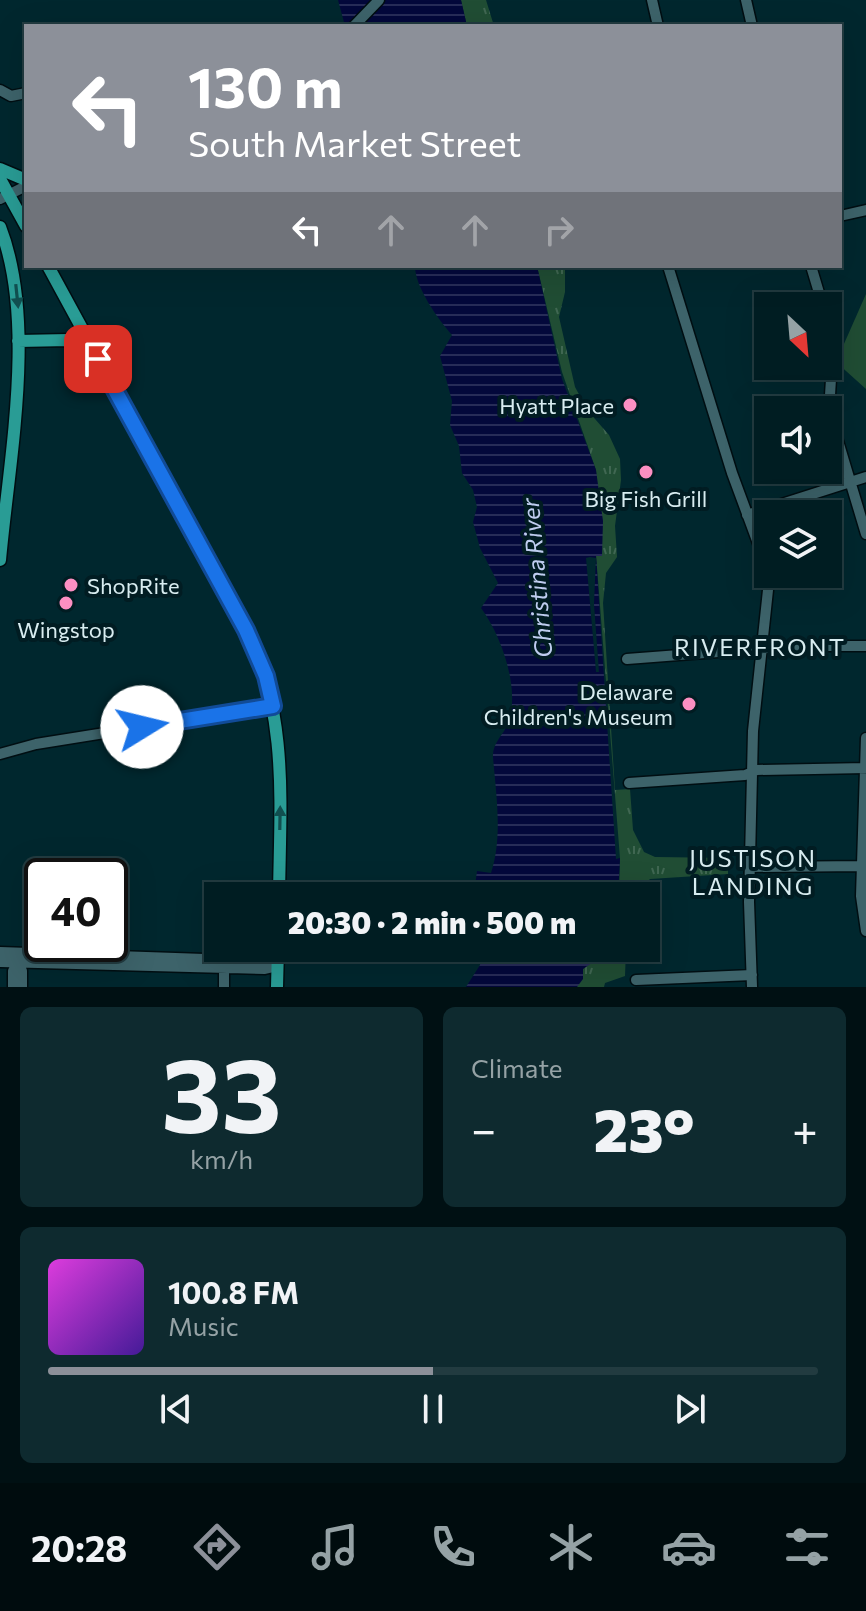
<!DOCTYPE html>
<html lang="en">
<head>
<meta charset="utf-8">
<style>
	:root { --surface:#001d22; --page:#0e2a2f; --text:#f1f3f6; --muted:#95a2a5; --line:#223b40; --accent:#8c9099 }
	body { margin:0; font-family:Commissioner,sans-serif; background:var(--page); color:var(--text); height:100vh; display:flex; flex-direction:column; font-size:30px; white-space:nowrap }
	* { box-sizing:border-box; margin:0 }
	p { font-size:26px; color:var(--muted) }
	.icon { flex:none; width:44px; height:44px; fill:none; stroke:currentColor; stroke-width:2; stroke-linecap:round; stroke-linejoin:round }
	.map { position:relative; height:987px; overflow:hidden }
	.side { display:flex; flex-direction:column; gap:20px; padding:20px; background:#001013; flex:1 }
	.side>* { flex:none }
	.hud { position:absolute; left:24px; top:24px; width:818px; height:244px; border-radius:0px; box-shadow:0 8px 32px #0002,0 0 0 2px var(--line); background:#8c9099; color:#fff; overflow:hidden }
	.needle { width:52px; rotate:154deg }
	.fabs { position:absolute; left:754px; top:292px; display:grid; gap:16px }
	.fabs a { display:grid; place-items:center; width:88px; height:88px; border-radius:0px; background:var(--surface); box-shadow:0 8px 32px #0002,0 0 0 2px var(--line); font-size:40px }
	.speed { position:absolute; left:24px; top:858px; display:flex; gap:16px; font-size:40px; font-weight:700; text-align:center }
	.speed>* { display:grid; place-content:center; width:104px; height:104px; border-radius:50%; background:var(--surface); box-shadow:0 8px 32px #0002,0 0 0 2px var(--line); line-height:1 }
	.speed .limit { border:4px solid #111; border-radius:12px; background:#fff; color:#111 }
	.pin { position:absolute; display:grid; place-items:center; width:68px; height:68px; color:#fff; margin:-34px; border-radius:16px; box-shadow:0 4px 12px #0006 }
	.me { position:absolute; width:88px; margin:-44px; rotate:81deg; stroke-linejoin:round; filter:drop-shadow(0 0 6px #0008) }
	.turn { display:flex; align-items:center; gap:28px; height:168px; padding:0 32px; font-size:36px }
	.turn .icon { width:104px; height:104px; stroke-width:2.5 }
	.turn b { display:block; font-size:56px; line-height:68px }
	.lanes { display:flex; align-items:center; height:76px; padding:0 32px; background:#0003; justify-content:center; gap:40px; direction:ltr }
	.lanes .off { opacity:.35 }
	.big { font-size:60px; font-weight:800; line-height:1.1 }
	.side .card { flex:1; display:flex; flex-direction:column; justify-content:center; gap:12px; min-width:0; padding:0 28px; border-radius:12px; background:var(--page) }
	.side .dial { align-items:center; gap:0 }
	.dial b { font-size:104px; line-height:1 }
	.song { display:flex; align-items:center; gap:24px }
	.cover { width:96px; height:96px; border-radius:12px; background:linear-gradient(135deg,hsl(300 70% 55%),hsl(260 70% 35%)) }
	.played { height:8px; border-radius:4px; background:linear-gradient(90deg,var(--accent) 50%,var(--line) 50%) }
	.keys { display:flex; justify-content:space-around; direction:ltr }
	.heat { display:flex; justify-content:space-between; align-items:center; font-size:44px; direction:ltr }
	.side .tiles { flex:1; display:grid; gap:20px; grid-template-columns:1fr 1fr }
	.card:last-child { grid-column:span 2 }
	.trip { position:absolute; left:204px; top:882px; width:456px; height:80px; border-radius:0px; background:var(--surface); box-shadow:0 8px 32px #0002,0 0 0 2px var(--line); font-weight:800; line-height:80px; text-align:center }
	.dock { display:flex; height:128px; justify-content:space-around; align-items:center; background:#000c0e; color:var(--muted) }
	.dock .icon { width:56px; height:56px }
	.dock .active { color:var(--accent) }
	.dock b { font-size:36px; color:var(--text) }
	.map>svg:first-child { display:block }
	.grass { fill:url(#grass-tufts) }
	.pitch { fill:#204d34 }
	.water { fill:url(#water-rules) }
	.pier { fill:#00272e }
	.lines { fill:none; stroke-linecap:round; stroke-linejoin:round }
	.minor-casing { stroke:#000e12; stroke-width:13 }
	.major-casing { stroke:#000e12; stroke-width:15 }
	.minor { stroke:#3d636a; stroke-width:10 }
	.major { stroke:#299c95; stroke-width:12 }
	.oneway { fill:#114f50 }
	.route-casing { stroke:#114b97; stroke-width:20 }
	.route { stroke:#1a73e8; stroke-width:14 }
	.poi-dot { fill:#fc8fc2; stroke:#011c22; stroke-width:3 }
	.labels { text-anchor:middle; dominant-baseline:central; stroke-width:8; stroke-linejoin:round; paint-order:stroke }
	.poi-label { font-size:22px; fill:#d8ecf0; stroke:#011c22; text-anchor:end }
	.water-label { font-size:24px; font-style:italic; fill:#bfcdef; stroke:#011c22 }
	.neighbourhood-label { font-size:24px; letter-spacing:2px; fill:#d8ecf0; stroke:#011c22 }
</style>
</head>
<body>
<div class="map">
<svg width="866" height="987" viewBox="0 0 866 987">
	<defs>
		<pattern id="grass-tufts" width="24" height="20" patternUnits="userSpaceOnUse" patternTransform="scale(2)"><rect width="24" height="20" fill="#204d34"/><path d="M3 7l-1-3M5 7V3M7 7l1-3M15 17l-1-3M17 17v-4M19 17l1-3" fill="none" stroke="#406752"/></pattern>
		<pattern id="water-rules" width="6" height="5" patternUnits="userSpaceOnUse" patternTransform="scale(2)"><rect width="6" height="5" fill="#03083b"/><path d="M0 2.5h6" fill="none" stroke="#272c58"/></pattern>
	</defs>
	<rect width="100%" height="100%" fill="#00272e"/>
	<path class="grass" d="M 461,0 L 486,0 L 494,26 L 467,26 Z
		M 537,266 L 565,266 L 565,292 L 559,317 L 575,387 L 588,411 L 609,435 L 620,459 L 621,480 L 615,526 L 617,557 L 606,573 L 603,603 L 615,790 L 630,789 L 633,830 L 644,852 L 655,857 L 728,858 L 728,874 L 650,879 L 633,896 L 619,896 L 620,858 L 596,555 L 601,556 L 596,470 L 562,372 Z
		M 598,948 L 626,948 L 625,976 L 605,983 L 604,987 L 577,987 L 583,969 Z"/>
	<path class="pitch" d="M 866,294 L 866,389 L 836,362 Z"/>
	<path class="water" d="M 338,0 L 461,0 L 467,26 L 345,26 Z
		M 415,266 L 537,266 L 562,379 L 596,470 L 603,521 L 602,556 L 596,556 L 616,859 L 620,858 L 618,896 L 484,896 L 475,886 L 477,871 L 491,873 C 503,837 496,794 493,757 C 492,744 503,735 508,724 C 521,689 501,635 481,608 L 498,583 L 480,548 L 473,522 L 477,507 L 473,490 L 462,473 L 459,446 L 450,425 L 452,401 L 440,356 L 452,335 C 438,319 415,287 415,266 Z
		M 482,948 L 598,948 L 592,963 L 583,969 L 583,979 L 577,987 L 466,987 L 480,965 Z"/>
	<path class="pier" d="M 590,557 L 596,558 L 594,604 L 599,672 L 596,672 L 586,558 Z"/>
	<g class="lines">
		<g class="minor-casing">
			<path id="minor" d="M 652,0 L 658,26
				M 746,0 L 752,26
				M 354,26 L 379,0
				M 0,90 L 11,96 L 26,93
				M 0,199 L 26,186
				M 840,216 L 866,210
				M 668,266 L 732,473 L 759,546 L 768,590 L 753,731 L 749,902 L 752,987
				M 811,266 L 823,306
				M 828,320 L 833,347 L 829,411 L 866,534
				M 747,515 L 866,477
				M 627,659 L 795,646 L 866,646
				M 866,738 L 861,896 L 866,931
				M 0,754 L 36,744 L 273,706
				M 629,783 L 745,775 L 757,770 L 866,768
				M 749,867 L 862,866
				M 0,952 L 265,961 L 278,966
				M 0,962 L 265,969 L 278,966
				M 18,963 L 22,971 L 22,987
				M 636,980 L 752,975
				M 13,987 L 13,971 L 20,959
				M 224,987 L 224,961"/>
		</g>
		<g class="major-casing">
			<path id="major" d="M 0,169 L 26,180
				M 0,179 L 26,226
				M 0,227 C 37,322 9,459 0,560
				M 48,266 L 246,630 C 289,714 280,805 279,896
				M 18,341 L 69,340 L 92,355
				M 277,987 L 278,948"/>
		</g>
		<use href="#minor" class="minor"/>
		<use href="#major" class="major"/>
	</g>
	<defs><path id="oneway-solid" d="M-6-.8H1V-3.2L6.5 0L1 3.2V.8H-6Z" transform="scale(2)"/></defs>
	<g class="oneway">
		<use href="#oneway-solid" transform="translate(17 296) rotate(84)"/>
		<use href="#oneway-solid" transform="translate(280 818) rotate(-89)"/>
	</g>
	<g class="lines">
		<g class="route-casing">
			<path id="route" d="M 98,359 L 246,630 L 266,676 L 273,706 L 142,727"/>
		</g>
		<use href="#route" class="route"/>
	</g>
	<g class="poi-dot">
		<circle cx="630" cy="405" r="8"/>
		<circle cx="646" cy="472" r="8"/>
		<circle cx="71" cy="585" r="8"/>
		<circle cx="66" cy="603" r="8"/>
		<circle cx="689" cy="704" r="8"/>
	</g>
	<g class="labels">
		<g class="poi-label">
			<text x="614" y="405">Hyatt Place</text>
			<text x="646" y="498" text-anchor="middle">Big Fish Grill</text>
			<text x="87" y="585" text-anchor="start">ShopRite</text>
			<text x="66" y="629" text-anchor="middle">Wingstop</text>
			<text x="673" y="691">Delaware<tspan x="673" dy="25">Children's Museum</tspan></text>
		</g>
		<g class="water-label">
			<text transform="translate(536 578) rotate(-95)">Christina River</text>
		</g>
		<g class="neighbourhood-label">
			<text x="760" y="646">RIVERFRONT</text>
			<text x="753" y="857">JUSTISON<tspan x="753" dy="28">LANDING</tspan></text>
		</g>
	</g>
</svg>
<div class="fabs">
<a><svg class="needle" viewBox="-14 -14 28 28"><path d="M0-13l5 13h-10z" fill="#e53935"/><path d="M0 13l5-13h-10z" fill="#95a2a5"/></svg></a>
<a><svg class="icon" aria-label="sound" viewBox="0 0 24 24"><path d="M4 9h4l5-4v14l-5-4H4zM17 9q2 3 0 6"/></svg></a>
<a><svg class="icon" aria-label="layers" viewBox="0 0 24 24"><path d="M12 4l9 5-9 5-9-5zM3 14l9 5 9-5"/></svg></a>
</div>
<div class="speed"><div class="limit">40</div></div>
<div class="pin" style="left:98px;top:359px;background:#d93025"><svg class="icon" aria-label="arrive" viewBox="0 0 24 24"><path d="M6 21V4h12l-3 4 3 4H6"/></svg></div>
<svg class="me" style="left:142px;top:727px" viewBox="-20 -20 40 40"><circle r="19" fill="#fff"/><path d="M0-13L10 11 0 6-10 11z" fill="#1a73e8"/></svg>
<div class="trip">20:30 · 2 min · 500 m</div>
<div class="hud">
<div class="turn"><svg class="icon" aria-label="left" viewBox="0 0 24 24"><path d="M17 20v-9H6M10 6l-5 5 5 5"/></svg><div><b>130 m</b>South Market Street</div></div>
<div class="lanes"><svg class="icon" aria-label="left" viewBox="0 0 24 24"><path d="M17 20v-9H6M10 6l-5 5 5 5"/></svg><svg class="icon off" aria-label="ahead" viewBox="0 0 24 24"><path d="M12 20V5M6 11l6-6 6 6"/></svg><svg class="icon off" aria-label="ahead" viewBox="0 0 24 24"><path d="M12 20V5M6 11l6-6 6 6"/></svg><svg class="icon off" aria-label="right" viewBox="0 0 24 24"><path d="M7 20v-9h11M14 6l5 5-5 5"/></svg></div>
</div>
</div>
<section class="side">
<div class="tiles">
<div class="card dial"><b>33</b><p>km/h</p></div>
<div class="card"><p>Climate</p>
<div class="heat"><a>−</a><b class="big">23°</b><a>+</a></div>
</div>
<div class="card">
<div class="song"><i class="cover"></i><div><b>100.8 FM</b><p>Music</p></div></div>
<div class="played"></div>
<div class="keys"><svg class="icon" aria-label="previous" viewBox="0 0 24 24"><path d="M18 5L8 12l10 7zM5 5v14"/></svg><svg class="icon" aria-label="pause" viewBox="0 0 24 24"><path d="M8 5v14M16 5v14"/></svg><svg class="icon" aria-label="next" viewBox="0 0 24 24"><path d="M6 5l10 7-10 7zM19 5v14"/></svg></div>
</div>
</div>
</section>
<nav class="dock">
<b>20:28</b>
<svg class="icon active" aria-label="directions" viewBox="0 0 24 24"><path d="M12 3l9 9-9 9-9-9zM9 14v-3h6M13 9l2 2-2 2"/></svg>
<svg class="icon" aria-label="music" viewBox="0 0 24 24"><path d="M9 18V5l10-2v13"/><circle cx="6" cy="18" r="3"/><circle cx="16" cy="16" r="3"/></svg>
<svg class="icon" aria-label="phone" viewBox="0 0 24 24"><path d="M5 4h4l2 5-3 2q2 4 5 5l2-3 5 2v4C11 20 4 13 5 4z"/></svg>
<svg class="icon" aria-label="climate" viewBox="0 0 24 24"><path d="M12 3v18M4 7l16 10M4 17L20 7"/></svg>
<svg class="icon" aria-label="car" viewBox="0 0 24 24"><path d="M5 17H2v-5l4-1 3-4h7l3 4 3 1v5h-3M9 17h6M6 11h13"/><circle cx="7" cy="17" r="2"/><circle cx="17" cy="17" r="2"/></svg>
<svg class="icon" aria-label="filters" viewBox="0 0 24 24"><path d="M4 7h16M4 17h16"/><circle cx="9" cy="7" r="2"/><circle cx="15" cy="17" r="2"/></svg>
</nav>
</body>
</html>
